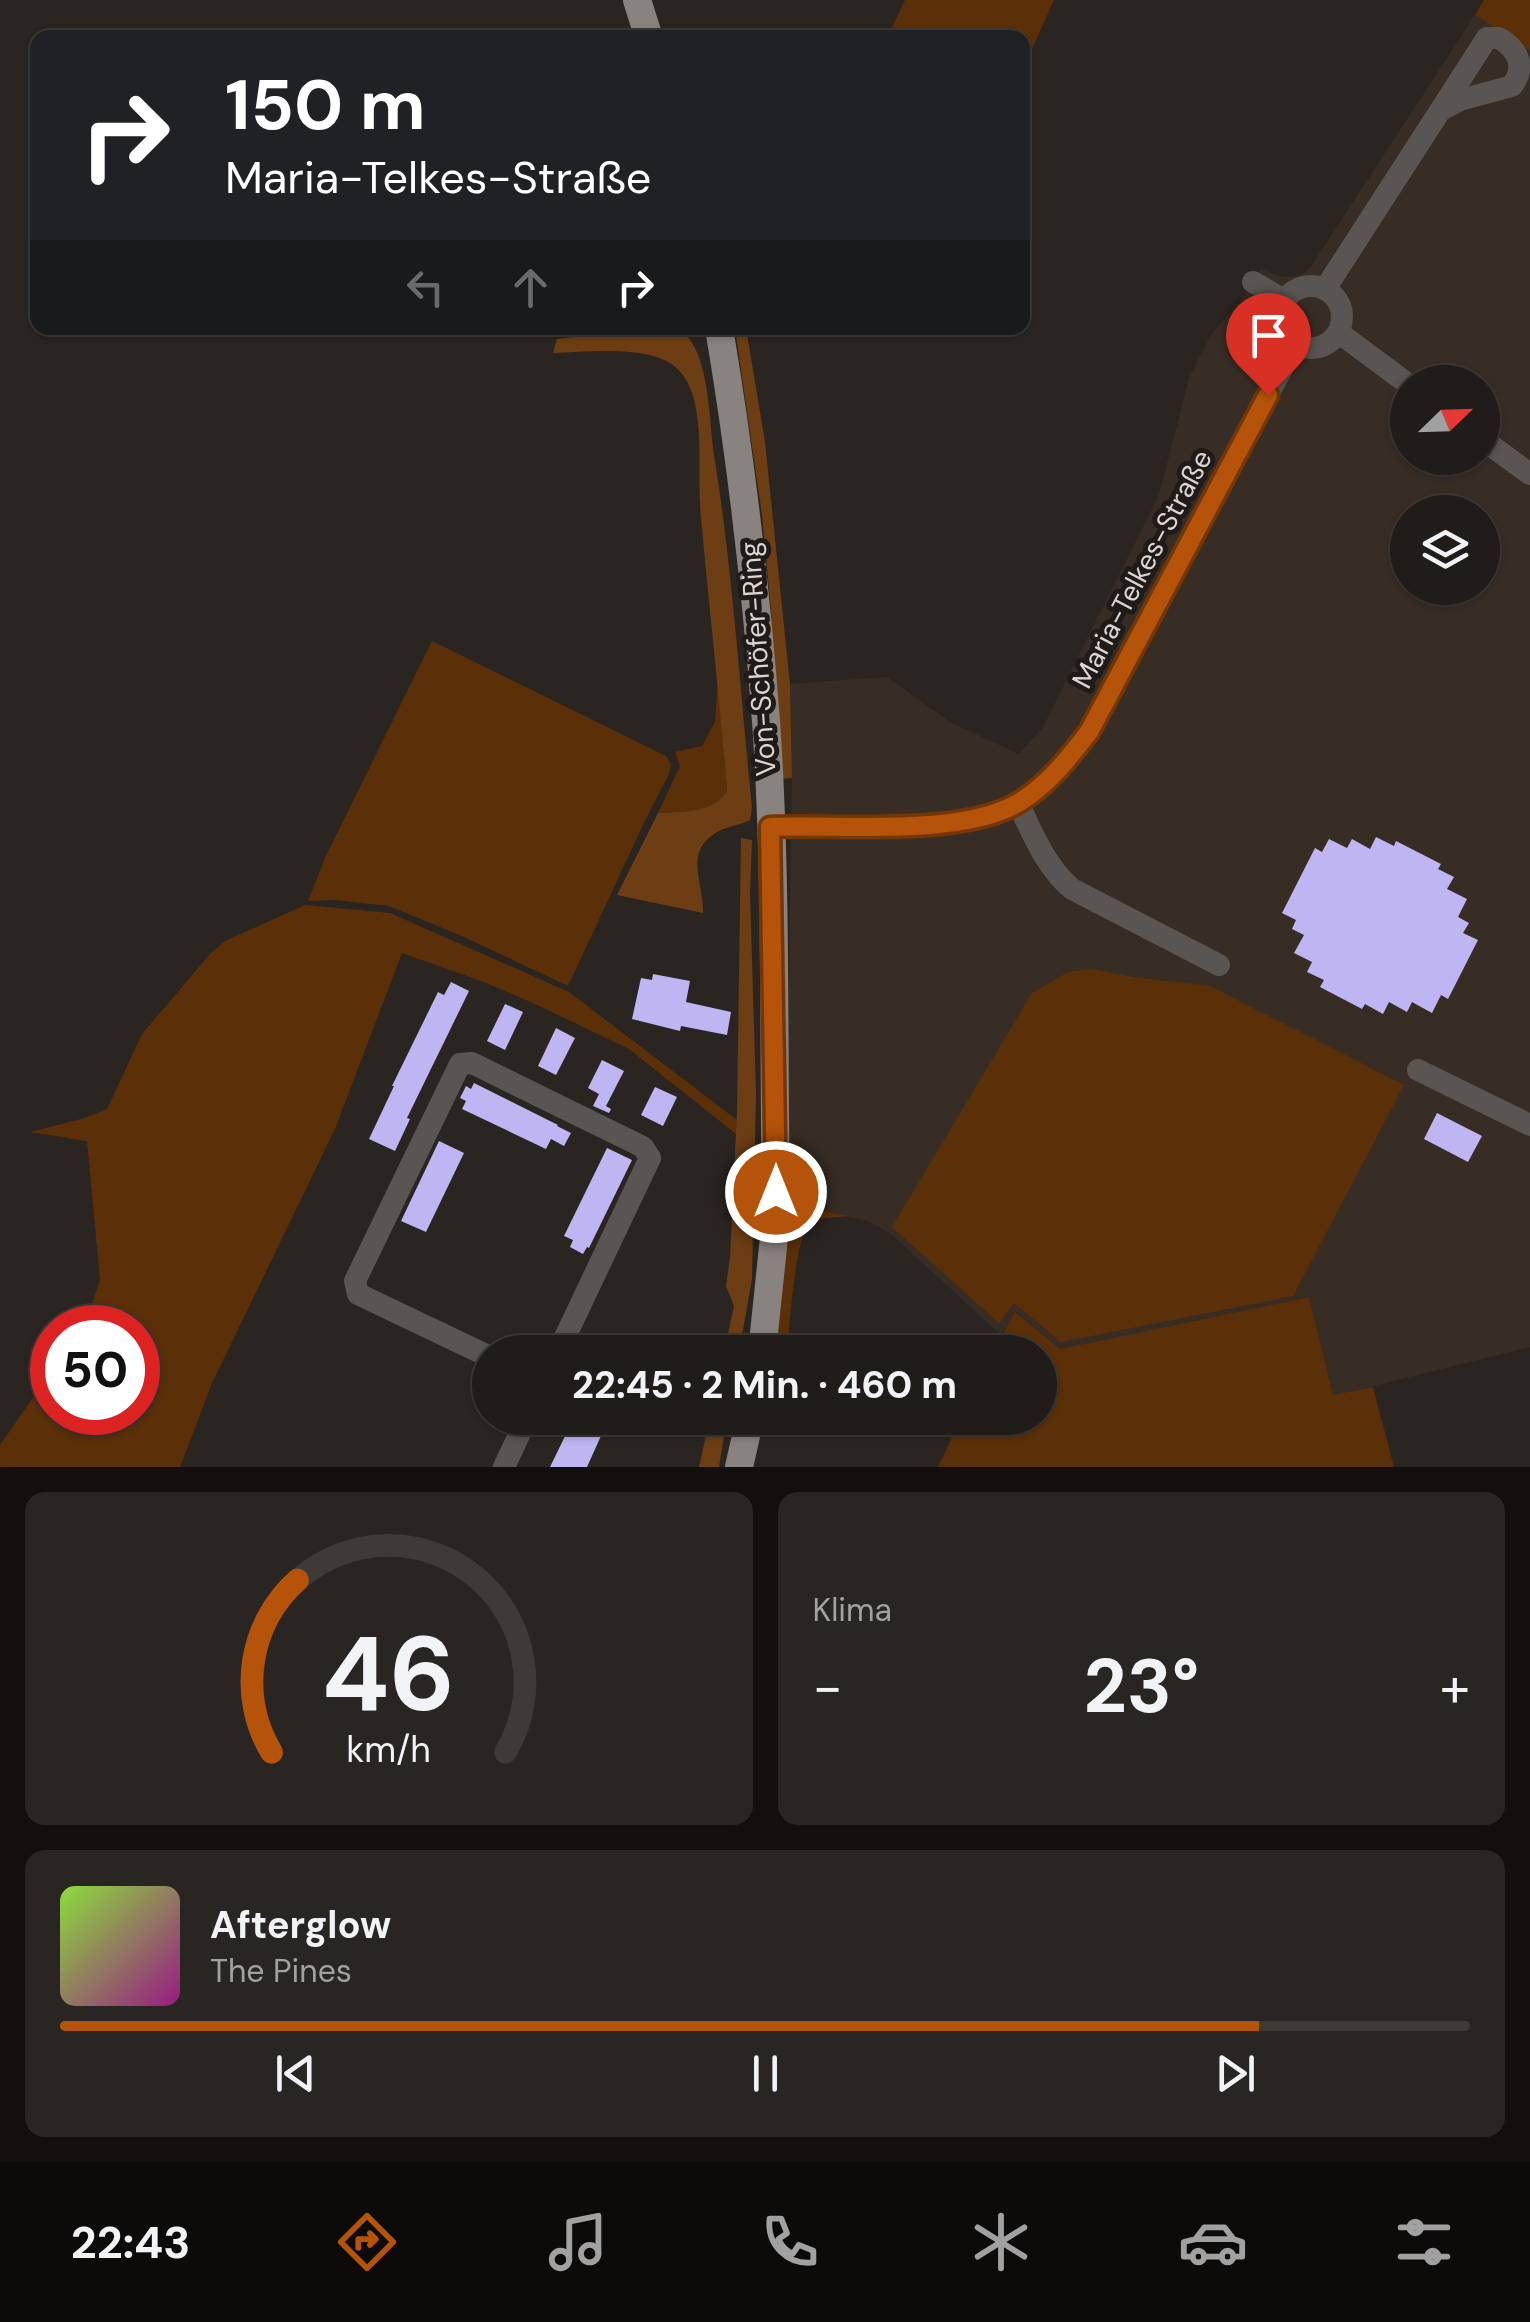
<!DOCTYPE html>
<html lang="de">
<head>
<meta charset="utf-8">
<style>
	:root { --surface:#201c19; --page:#282522; --text:#f1f3f6; --muted:#a2a1a2; --line:#3d3a38; --accent:#b45309 }
	body { margin:0; font-family:"DM Sans",sans-serif; background:var(--page); color:var(--text); height:100vh; display:flex; flex-direction:column; font-size:38px; white-space:nowrap }
	* { box-sizing:border-box; margin:0 }
	p { font-size:32px; color:var(--muted) }
	.icon { flex:none; width:55px; height:55px; fill:none; stroke:currentColor; stroke-width:2; stroke-linecap:round; stroke-linejoin:round }
	.map { position:relative; height:1467px; overflow:hidden }
	.panel { display:flex; flex-direction:column; gap:25px; padding:25px; background:#120f0e; flex:1 }
	.panel>* { flex:none }
	.banner { position:absolute; left:30px; top:30px; width:1000px; height:305px; border-radius:20px; box-shadow:0 2px 8px #0004,0 0 0 2px var(--line); background:#202124; color:#fff; overflow:hidden }
	.needle { width:65px; rotate:67deg }
	.controls { position:absolute; left:1390px; top:365px; display:grid; gap:20px }
	.controls a { display:grid; place-items:center; width:110px; height:110px; border-radius:50%; background:var(--surface); box-shadow:0 2px 8px #0004,0 0 0 2px var(--line); font-size:50px }
	.speed { position:absolute; left:30px; top:1305px; display:flex; gap:20px; font-size:50px; font-weight:700; text-align:center }
	.speed>* { display:grid; place-content:center; width:130px; height:130px; border-radius:50%; background:var(--surface); box-shadow:0 2px 8px #0004,0 0 0 2px var(--line); line-height:1 }
	.speed .limit { border:15px solid #d22; background:#fff; color:#111 }
	.pin { position:absolute; display:grid; place-items:center; width:85px; height:85px; color:#fff; margin:-102px -42px; border-radius:50% 50% 50% 0; rotate:-45deg; box-shadow:0 0 10px #0007 }
	.pin .icon { rotate:45deg }
	.me { position:absolute; width:110px; margin:-55px; rotate:0deg; stroke-linejoin:round; filter:drop-shadow(0 0 8px #0008) }
	.turn { display:flex; align-items:center; gap:35px; height:210px; padding:0 30px; font-size:45px }
	.turn .icon { width:130px; height:130px; stroke-width:2.5 }
	.turn b { display:block; font-size:70px; line-height:85px }
	.lanes { display:flex; align-items:center; height:95px; padding:0 30px; background:#0003; justify-content:center; gap:50px; direction:ltr }
	.lanes .off { opacity:.35 }
	.big { font-size:75px; font-weight:700; line-height:1.1 }
	.panel .card { flex:1; display:flex; flex-direction:column; justify-content:center; gap:15px; min-width:0; padding:0 35px; border-radius:20px; background:var(--page) }
	.panel .dial { align-items:center; gap:0 }
	.dial svg { height:260px; overflow:visible; fill:none; stroke:var(--line); stroke-width:7; stroke-linecap:round; text-anchor:middle }
	.dial text { fill:var(--text); stroke:none }
	.song { display:flex; align-items:center; gap:30px }
	.cover { width:120px; height:120px; border-radius:15px; background:linear-gradient(135deg,hsl(90 70% 55%),hsl(310 70% 35%)) }
	.played { height:10px; border-radius:5px; background:linear-gradient(90deg,var(--accent) 85%,var(--line) 85%) }
	.keys { display:flex; justify-content:space-around; direction:ltr }
	.heat { display:flex; justify-content:space-between; align-items:center; font-size:55px; direction:ltr }
	.panel .tiles { flex:1; display:grid; gap:25px; grid-template-columns:1fr 1fr }
	.card:last-child { grid-column:span 2 }
	.trip { position:absolute; left:472px; top:1335px; width:585px; height:100px; border-radius:50px; background:var(--surface); box-shadow:0 2px 8px #0004,0 0 0 2px var(--line); font-weight:700; line-height:100px; text-align:center }
	.menu { display:flex; height:160px; justify-content:space-around; align-items:center; background:#0d0b0a; color:var(--muted) }
	.menu .icon { width:70px; height:70px }
	.menu .on { color:var(--accent) }
	.menu b { font-size:45px; color:var(--text) }
	.map>svg:first-child { display:block }
	.built { fill:#382d25; fill-rule:evenodd }
	.green { fill:#5b3008 }
	.forest { fill:#6d3e13 }
	.building { fill:#bfb5f2 }
	.lines { fill:none; stroke-linecap:round; stroke-linejoin:round }
	.minor { stroke:#585553; stroke-width:22 }
	.major { stroke:#89837f; stroke-width:28 }
	.route-casing { stroke:#753606; stroke-width:25 }
	.route { stroke:#b45309; stroke-width:18 }
	.labels { text-anchor:middle; dominant-baseline:central; stroke-width:10; stroke-linejoin:round; paint-order:stroke }
	.street-label { font-size:28px; fill:#dad6d3; stroke:#201b18 }
</style>
</head>
<body>
<div class="map">
<svg width="1530" height="1467" viewBox="0 0 1530 1467">
	<rect width="100%" height="100%" fill="#2a2521"/>
	<path class="built" d="M 1475,15 L 1530,51 L 1530,1347 L 1333,1396 L 1309,1297 L 1060,1349 L 1016,1312 L 1001,1335 L 892,1235 L 869,1221 L 816,1210 L 785,1215 L 792,779 L 790,684 L 887,677 L 950,722 L 1019,754 L 1043,727 L 1159,495 L 1189,378 L 1211,335 L 1252,287 L 1260,269 L 1283,277 L 1291,277 L 1301,275 L 1310,268 ZM 1408,382 L 1482,382 L 1482,458 L 1408,458 ZM 1408,512 L 1482,512 L 1482,588 L 1408,588 Z"/>
	<path class="green" d="M 905,0 L 1054,0 L 1023,69 L 1022,38 L 896,38 L 889,34 Z
		M 1484,0 L 1530,0 L 1530,51 L 1475,15 Z
		M 432,641 L 666,756 L 671,764 L 669,774 L 643,825 L 568,986 L 462,936 L 389,906 L 335,900 L 308,901 L 325,858 Z
		M 718,679 L 727,791 C 712,814 683,811 658,813 L 680,766 L 675,752 L 702,746 L 715,722 Z
		M 305,905 L 390,913 L 569,992 L 737,1120 L 736,1134 L 629,1049 L 535,1004 L 484,982 L 402,953 L 335,1129 L 212,1383 L 180,1467 L 0,1467 L 0,1445 L 52,1370 L 52,1412 L 138,1412 L 138,1328 L 78,1327 L 91,1307 L 100,1280 L 87,1141 L 30,1132 L 85,1118 L 107,1109 L 142,1034 L 210,954 L 225,941 Z
		M 1092,969 L 1133,977 L 1210,986 L 1404,1085 L 1293,1296 L 1061,1342 L 1014,1303 L 999,1323 L 892,1227 L 1032,993 L 1068,972 Z
		M 816,1210 L 849,1216 C 838,1218 819,1216 810,1224 C 794,1240 790,1327 787,1352 L 770,1352 L 785,1215 Z
		M 1309,1297 L 1333,1395 L 1373,1387 L 1394,1467 L 938,1467 L 961,1418 L 1040,1418 L 1040,1352 L 993,1352 L 1015,1312 L 1060,1349 Z"/>
	<path class="forest" d="M 735,328 L 746,328 L 765,442 L 790,684 L 792,778 L 778,779 L 771,610 L 762,515 Z
		M 643,329 C 657,329 677,325 687,336 C 710,362 709,422 714,455 C 733,572 740,691 752,808 L 750,820 C 740,825 729,826 719,831 C 682,851 704,882 703,913 L 617,895 L 658,813 C 683,811 712,814 727,791 C 720,700 709,609 701,518 C 697,480 703,441 695,404 C 692,389 685,374 673,365 C 646,345 585,352 553,353 L 557,339 Z
		M 741,838 L 752,840 L 750,892 L 756,1094 L 752,1279 L 739,1352 L 724,1352 L 734,1306 L 726,1286 L 730,1257 L 737,1112 Z
		M 710,1418 L 727,1418 L 719,1467 L 699,1467 Z"/>
	<path class="building" d="M 1376,837 L 1394,846 L 1396,841 L 1441,864 L 1438,869 L 1454,877 L 1447,889 L 1467,899 L 1458,917 L 1469,923 L 1463,933 L 1478,940 L 1448,999 L 1441,995 L 1432,1013 L 1412,1002 L 1407,1012 L 1389,1002 L 1383,1014 L 1365,1004 L 1362,1009 L 1320,987 L 1324,980 L 1307,972 L 1312,962 L 1294,953 L 1304,935 L 1292,929 L 1296,920 L 1282,913 L 1315,848 L 1322,852 L 1329,839 L 1347,848 L 1352,839 L 1370,849 Z
		M 653,974 L 690,981 L 686,1002 L 731,1012 L 727,1035 L 681,1026 L 680,1031 L 632,1019 L 641,978 L 652,980 Z
		M 451,982 L 469,991 L 407,1118 L 410,1119 L 395,1151 L 369,1139 L 394,1086 L 392,1086 L 438,992 L 444,995 Z
		M 505,1004 L 523,1012 L 505,1050 L 487,1041 Z
		M 556,1028 L 575,1038 L 556,1075 L 538,1066 Z
		M 602,1060 L 624,1071 L 606,1106 L 611,1109 L 609,1113 L 593,1106 L 599,1094 L 588,1088 Z
		M 474,1083 L 558,1125 L 557,1126 L 571,1133 L 564,1146 L 551,1139 L 546,1149 L 462,1109 L 466,1101 L 460,1098 L 466,1086 L 471,1089 Z
		M 655,1087 L 677,1097 L 663,1126 L 641,1115 Z
		M 1437,1113 L 1482,1136 L 1468,1162 L 1424,1139 Z
		M 439,1141 L 464,1153 L 426,1232 L 401,1221 Z
		M 607,1148 L 632,1160 L 589,1248 L 587,1247 L 583,1254 L 570,1247 L 573,1240 L 564,1236 Z
		M 546,1418 L 586,1418 L 605,1427 L 587,1467 L 550,1467 L 569,1428 Z"/>
	<g class="lines">
		<path class="minor" d="M 1253,282 L 1284,300
			M1280 317a31 31 0 1 1 62 0a31 31 0 1 1-62 0Z
			M 1325,289 L 1487,38 L 1499,38 C 1519,50 1526,67 1512,86 L 1460,100 L 1441,110
			M 1338,332 L 1408,384
			M 1482,439 L 1530,474
			M 1018,803 C 1033,834 1045,866 1072,889 L 1219,965
			M 771,827 C 839,824 960,836 1018,803 C 1048,785 1068,759 1089,731 L 1295,344
			M 1418,1070 L 1530,1125
			M 490,1357 L 358,1294 L 355,1281 L 460,1064 L 472,1063 L 643,1147 L 650,1158 L 558,1352
			M 504,1467 L 527,1418"/>
		<path class="major" d="M 637,0 L 649,38
			M 719,328 C 741,458 756,589 766,721 C 777,878 773,1037 776,1194 L 775,1228 L 762,1352
			M 739,1467 L 750,1418"/>
	</g>
	<g class="lines">
		<g class="route-casing">
			<path id="route" d="M 776,1192 L 770,827 C 839,824 960,837 1018,803 C 1048,785 1068,759 1089,732 L 1268,395"/>
		</g>
		<use href="#route" class="route"/>
	</g>
	<g class="labels">
		<g class="street-label">
			<text transform="translate(1142 569) rotate(-62)">Maria-Telkes-Straße</text>
			<text transform="translate(758 659) rotate(-94)">Von-Schöfer-Ring</text>
		</g>
	</g>
</svg>
<div class="controls">
<a><svg class="needle" viewBox="-14 -14 28 28"><path d="M0-13l5 13h-10z" fill="#e53935"/><path d="M0 13l5-13h-10z" fill="#a2a1a2"/></svg></a>
<a><svg class="icon" aria-label="layers" viewBox="0 0 24 24"><path d="M12 4l9 5-9 5-9-5zM3 14l9 5 9-5"/></svg></a>
</div>
<div class="speed"><div class="limit">50</div></div>
<div class="pin" style="left:1268px;top:395px;background:#d93025"><svg class="icon" aria-label="arrive" viewBox="0 0 24 24"><path d="M6 21V4h12l-3 4 3 4H6"/></svg></div>
<svg class="me" style="left:776px;top:1192px" viewBox="-20 -20 40 40"><circle r="17" fill="#b45309" stroke="#fff" stroke-width="3"/><path d="M0-11L8 9 0 5-8 9z" fill="#fff"/></svg>
<div class="trip">22:45 · 2 Min. · 460 m</div>
<div class="banner">
<div class="turn"><svg class="icon" aria-label="right" viewBox="0 0 24 24"><path d="M7 20v-9h11M14 6l5 5-5 5"/></svg><div><b>150 m</b>Maria-Telkes-Straße</div></div>
<div class="lanes"><svg class="icon off" aria-label="left" viewBox="0 0 24 24"><path d="M17 20v-9H6M10 6l-5 5 5 5"/></svg><svg class="icon off" aria-label="ahead" viewBox="0 0 24 24"><path d="M12 20V5M6 11l6-6 6 6"/></svg><svg class="icon" aria-label="right" viewBox="0 0 24 24"><path d="M7 20v-9h11M14 6l5 5-5 5"/></svg></div>
</div>
</div>
<section class="panel">
<div class="tiles">
<div class="card dial"><svg viewBox="0 0 100 80">
<path d="M14 69A42 42 0 1 1 86 69"/>
<path d="M14 69A42 42 0 0 1 22 16" stroke="#b45309"/>
<text x="50" y="56" font-size="32" font-weight="700">46</text>
<text x="50" y="72" font-size="11">km/h</text>
</svg></div>
<div class="card"><p>Klima</p>
<div class="heat"><a>−</a><b class="big">23°</b><a>+</a></div>
</div>
<div class="card">
<div class="song"><i class="cover"></i><div><b>Afterglow</b><p>The Pines</p></div></div>
<div class="played"></div>
<div class="keys"><svg class="icon" aria-label="previous" viewBox="0 0 24 24"><path d="M18 5L8 12l10 7zM5 5v14"/></svg><svg class="icon" aria-label="pause" viewBox="0 0 24 24"><path d="M8 5v14M16 5v14"/></svg><svg class="icon" aria-label="next" viewBox="0 0 24 24"><path d="M6 5l10 7-10 7zM19 5v14"/></svg></div>
</div>
</div>
</section>
<nav class="menu">
<b>22:43</b>
<svg class="icon on" aria-label="directions" viewBox="0 0 24 24"><path d="M12 3l9 9-9 9-9-9zM9 14v-3h6M13 9l2 2-2 2"/></svg>
<svg class="icon" aria-label="music" viewBox="0 0 24 24"><path d="M9 18V5l10-2v13"/><circle cx="6" cy="18" r="3"/><circle cx="16" cy="16" r="3"/></svg>
<svg class="icon" aria-label="phone" viewBox="0 0 24 24"><path d="M5 4h4l2 5-3 2q2 4 5 5l2-3 5 2v4C11 20 4 13 5 4z"/></svg>
<svg class="icon" aria-label="climate" viewBox="0 0 24 24"><path d="M12 3v18M4 7l16 10M4 17L20 7"/></svg>
<svg class="icon" aria-label="car" viewBox="0 0 24 24"><path d="M5 17H2v-5l4-1 3-4h7l3 4 3 1v5h-3M9 17h6M6 11h13"/><circle cx="7" cy="17" r="2"/><circle cx="17" cy="17" r="2"/></svg>
<svg class="icon" aria-label="filters" viewBox="0 0 24 24"><path d="M4 7h16M4 17h16"/><circle cx="9" cy="7" r="2"/><circle cx="15" cy="17" r="2"/></svg>
</nav>
</body>
</html>
